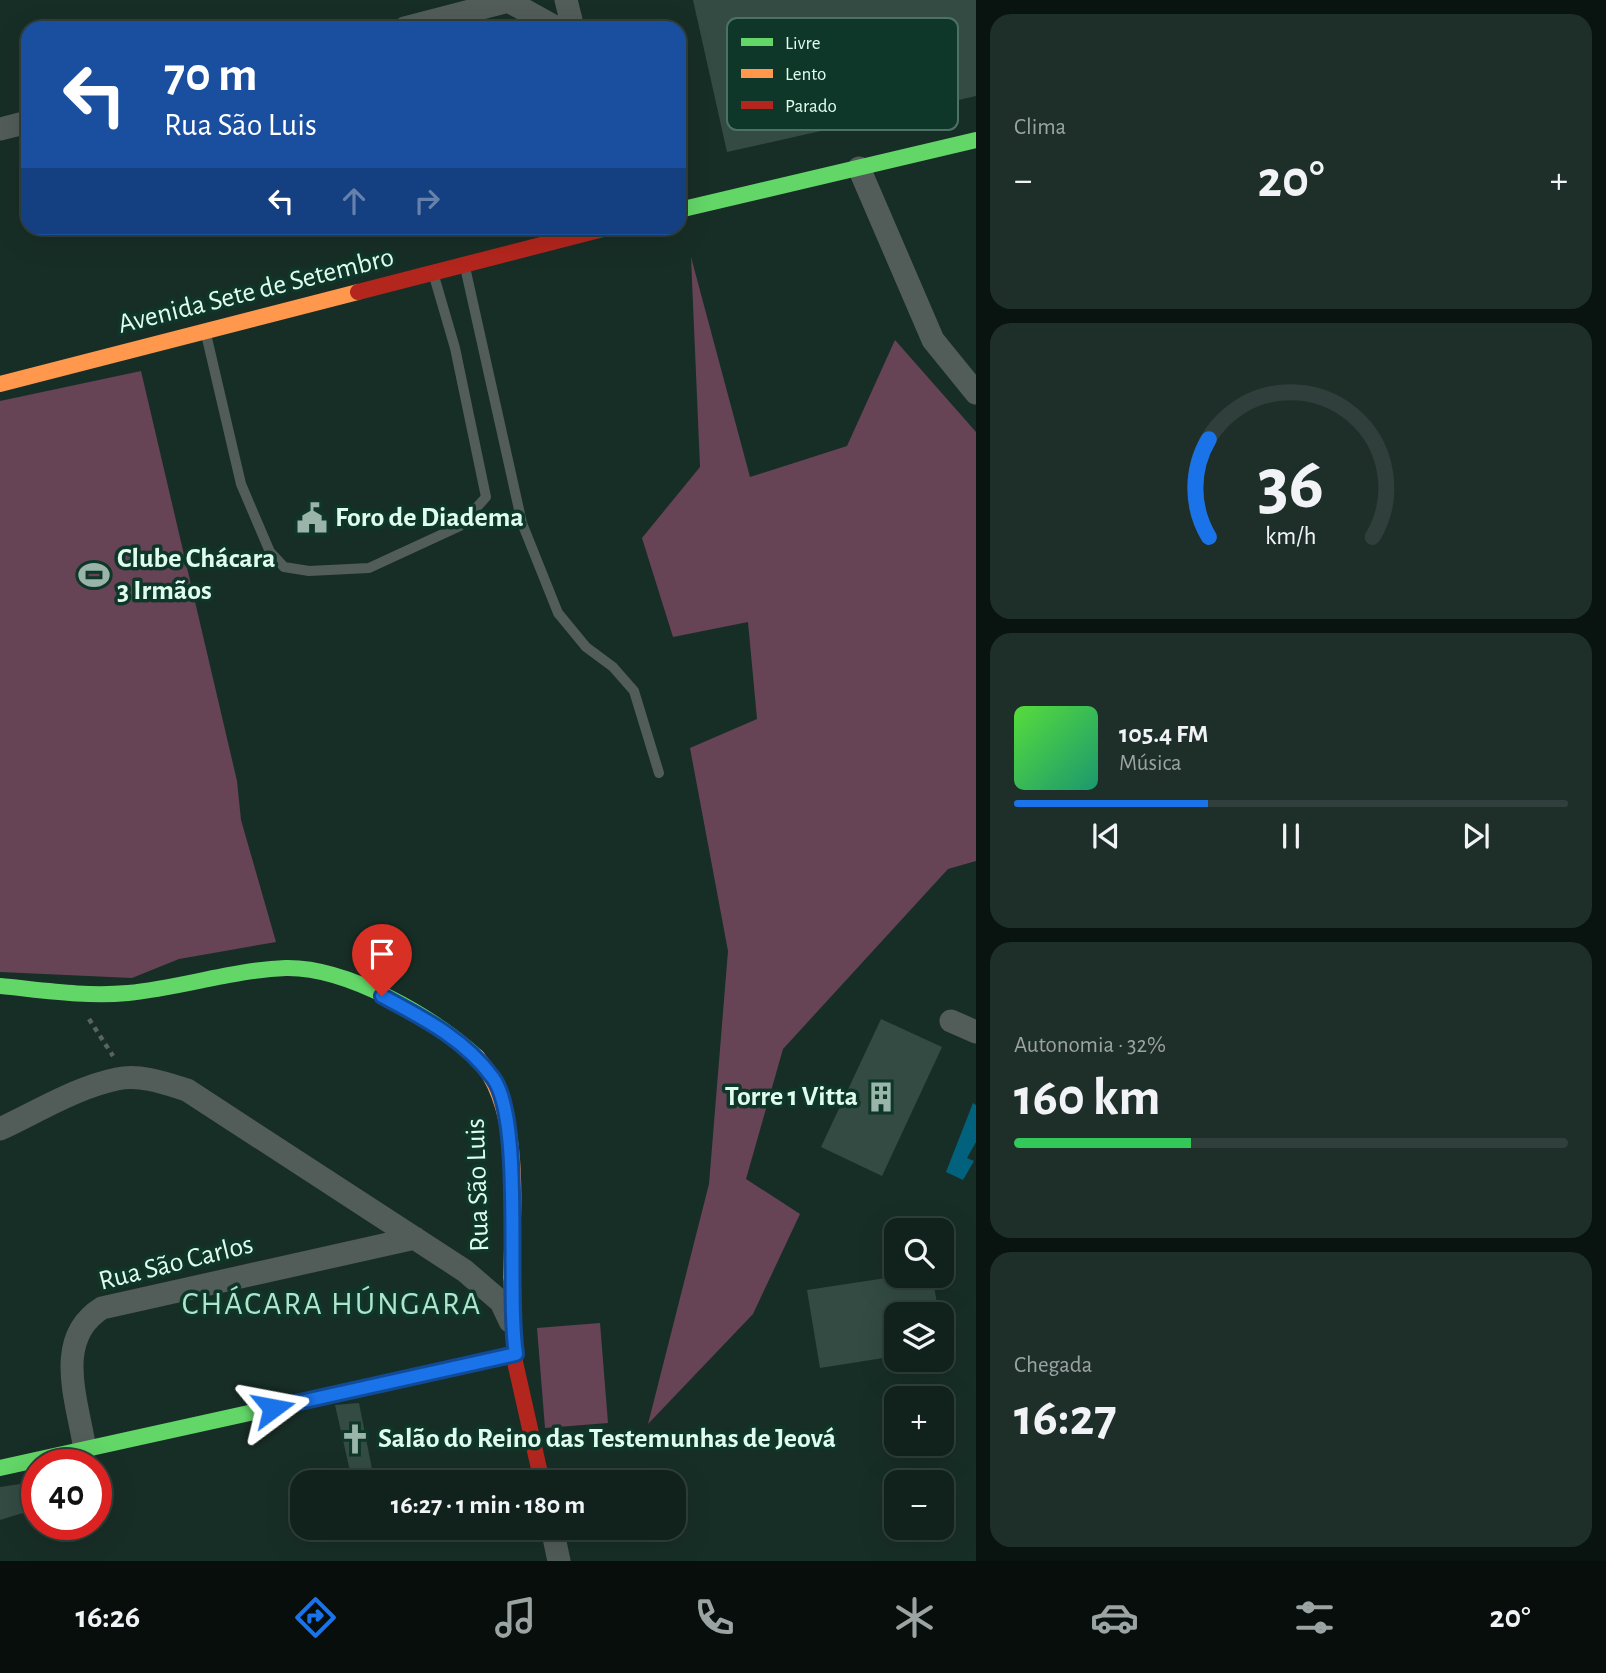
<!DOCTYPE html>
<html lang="pt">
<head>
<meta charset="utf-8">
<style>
	:root { --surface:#11221c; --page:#1e2f29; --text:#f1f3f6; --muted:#9ca4a3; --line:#303f3b; --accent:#1a73e8 }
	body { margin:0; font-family:"Alegreya Sans",sans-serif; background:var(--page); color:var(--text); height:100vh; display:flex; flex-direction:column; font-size:26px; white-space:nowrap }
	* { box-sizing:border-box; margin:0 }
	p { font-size:23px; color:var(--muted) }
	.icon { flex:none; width:38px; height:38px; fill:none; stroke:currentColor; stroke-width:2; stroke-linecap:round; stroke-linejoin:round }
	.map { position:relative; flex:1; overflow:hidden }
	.sheet { display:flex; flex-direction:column; gap:14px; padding:14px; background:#09130f; width:630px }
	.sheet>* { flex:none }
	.top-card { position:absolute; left:21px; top:21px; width:665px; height:214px; border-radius:21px; box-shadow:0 7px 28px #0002,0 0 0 2px var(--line); background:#1a4fa0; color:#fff; overflow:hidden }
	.fabs { position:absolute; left:884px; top:1218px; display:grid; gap:14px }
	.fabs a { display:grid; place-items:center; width:70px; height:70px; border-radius:14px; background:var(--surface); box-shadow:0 7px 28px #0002,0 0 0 2px var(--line); font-size:35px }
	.speed { position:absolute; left:21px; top:1449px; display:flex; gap:14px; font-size:35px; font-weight:700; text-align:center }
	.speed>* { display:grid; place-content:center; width:91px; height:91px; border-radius:50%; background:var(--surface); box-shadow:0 7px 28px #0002,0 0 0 2px var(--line); line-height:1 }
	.speed .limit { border:10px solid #d22; background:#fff; color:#111 }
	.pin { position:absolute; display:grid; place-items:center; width:60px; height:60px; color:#fff; margin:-72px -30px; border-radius:50% 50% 50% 0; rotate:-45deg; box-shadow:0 0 7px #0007 }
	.pin .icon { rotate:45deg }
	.me { position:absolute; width:77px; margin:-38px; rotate:77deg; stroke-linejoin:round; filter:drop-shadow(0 0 5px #0008) }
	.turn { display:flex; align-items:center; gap:24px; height:147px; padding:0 28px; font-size:32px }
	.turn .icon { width:91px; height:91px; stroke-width:2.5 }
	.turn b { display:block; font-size:49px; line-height:60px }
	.lanes { display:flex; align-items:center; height:66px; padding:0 28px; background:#0003; justify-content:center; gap:35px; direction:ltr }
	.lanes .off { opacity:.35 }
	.big { font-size:52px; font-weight:600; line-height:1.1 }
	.sheet .widget { flex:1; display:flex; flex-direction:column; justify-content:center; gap:10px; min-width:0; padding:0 24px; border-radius:21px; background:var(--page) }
	.sheet .dial { align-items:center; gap:0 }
	.dial svg { height:182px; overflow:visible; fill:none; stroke:var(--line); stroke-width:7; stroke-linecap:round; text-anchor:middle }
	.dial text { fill:var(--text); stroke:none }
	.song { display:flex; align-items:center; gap:21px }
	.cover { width:84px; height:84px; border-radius:10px; background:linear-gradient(135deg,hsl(110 70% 55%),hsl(160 70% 35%)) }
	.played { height:7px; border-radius:4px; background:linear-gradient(90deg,var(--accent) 35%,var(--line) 35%) }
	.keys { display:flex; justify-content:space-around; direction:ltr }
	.heat { display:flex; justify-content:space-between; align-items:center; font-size:38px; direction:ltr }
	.charge { height:10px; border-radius:5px; background:linear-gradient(90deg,#34c759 32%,var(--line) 0) }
	.trip { position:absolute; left:290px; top:1470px; width:396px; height:70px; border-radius:21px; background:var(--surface); box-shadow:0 7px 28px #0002,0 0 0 2px var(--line); font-weight:600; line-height:70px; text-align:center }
	.tab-bar { display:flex; height:112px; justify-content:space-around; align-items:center; background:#070e0b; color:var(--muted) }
	.tab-bar .icon { width:49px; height:49px }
	.tab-bar .selected { color:var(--accent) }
	.tab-bar b { font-size:32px; color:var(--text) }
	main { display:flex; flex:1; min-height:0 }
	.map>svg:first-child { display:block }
	.green { fill:#674356 }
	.water { fill:#02617c }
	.building { fill:#334b43 }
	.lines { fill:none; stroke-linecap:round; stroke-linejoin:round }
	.path { stroke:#596460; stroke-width:4.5; stroke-dasharray:5 5; stroke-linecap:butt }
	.lane { stroke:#525c58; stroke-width:10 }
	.street { stroke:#525c58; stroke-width:23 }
	.fast { stroke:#63d668; stroke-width:16 }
	.slow { stroke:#ff974d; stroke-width:16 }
	.jam { stroke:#b3261e; stroke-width:16 }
	.route-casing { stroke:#114b97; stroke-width:18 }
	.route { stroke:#1a73e8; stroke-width:12 }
	.labels { text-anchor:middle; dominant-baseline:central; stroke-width:7; stroke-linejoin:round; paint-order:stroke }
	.street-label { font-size:28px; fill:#e0fcef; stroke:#0e3729 }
	.poi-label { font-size:28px; font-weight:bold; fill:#e0fcef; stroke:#0e3729; text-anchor:start }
	.quarter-label { font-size:32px; letter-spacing:2px; fill:#aee5ce; stroke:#0e3729 }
	.key { fill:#0e3729; stroke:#4d7264; stroke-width:2 }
	.key-label { font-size:19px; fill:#e0fcef }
</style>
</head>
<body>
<main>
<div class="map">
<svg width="976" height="1561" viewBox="0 0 976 1561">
	<rect width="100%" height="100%" fill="#172e26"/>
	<path class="green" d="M 691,257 L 750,477 L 847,446 L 895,340 L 976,432 L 976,861 L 948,869 L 783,1049 L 746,1179 L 800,1214 L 753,1314 L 648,1424 L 709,1184 L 728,951 L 690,748 L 757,719 L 748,622 L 673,637 L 642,538 L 700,467 Z
		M 141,371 L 237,781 L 241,820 L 276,942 L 179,959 L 132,978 L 0,972 L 0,401 Z
		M 600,1323 L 608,1423 L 545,1428 L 537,1328 Z"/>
	<path class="water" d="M 973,1103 L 976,1105 L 976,1142 L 967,1158 L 974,1161 L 963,1180 L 946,1172 Z"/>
	<path class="building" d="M 693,0 L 976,0 L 976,96 L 727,152 Z
		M 881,1019 L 942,1047 L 882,1176 L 821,1147 Z
		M 899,1276 L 932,1276 L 939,1314 L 896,1314 L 896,1356 L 820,1368 L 807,1290 Z
		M 359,1403 L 373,1474 L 352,1480 L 335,1405 Z
		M 27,1483 L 36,1509 L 0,1520 L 0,1487 Z"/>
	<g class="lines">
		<path class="path" d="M 89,1019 L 113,1056"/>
		<path class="lane" d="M 465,267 L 522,523 L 558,613 L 586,647 L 613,667 L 634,691 L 659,773
			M 206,334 L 241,484 L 270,552 L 284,567 L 309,571 L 369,568 L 460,526 L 486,497 L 455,348 L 434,276"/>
		<path class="street" d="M 566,0 L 573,28
			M 510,2 L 557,28
			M 405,28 L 512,0
			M 0,129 L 28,122
			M 859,168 L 933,340 L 976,393
			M 951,1021 L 976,1032
			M 0,1129 C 37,1112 77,1087 117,1079 C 140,1074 165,1083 187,1090 L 465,1271 L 501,1302 L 510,1321
			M 85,1450 C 78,1402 52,1339 102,1308 L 415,1238
			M 552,1528 L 559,1561"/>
		<path class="fast" d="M 679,210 L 976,140
			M 0,986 C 42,990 85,997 128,993 C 181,988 233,970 286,968 C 348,967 433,1017 477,1057
			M 0,1468 L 516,1354"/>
		<path class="slow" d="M 0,384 L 358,292
			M 477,1057 C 525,1112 512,1213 511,1282"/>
		<path class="jam" d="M 358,292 L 607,228
			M 511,1282 L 515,1362 L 542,1482"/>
	</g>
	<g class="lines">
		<g class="route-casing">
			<path id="route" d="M 273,1408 L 516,1354 C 506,1291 524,1120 493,1078 C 465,1039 423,1018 382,996"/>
		</g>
		<use href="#route" class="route"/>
	</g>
	<defs>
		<g id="civic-bare" transform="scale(2.415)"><path d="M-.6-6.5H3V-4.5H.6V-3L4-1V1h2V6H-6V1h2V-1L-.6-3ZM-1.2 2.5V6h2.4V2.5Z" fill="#9ab4a9" stroke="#0e3729" stroke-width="2.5" paint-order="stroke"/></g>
		<g id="stadium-bare" transform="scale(2.415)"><path d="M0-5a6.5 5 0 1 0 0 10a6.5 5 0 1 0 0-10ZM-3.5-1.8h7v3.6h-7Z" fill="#9ab4a9" stroke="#0e3729" stroke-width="2.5" paint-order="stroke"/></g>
		<g id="building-bare" transform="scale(2.415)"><path d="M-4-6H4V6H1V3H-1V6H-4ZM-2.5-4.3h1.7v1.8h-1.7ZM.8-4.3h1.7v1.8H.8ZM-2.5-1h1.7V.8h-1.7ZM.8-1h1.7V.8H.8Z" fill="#9ab4a9" stroke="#0e3729" stroke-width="2.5" paint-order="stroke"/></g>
		<g id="church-bare" transform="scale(2.415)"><path d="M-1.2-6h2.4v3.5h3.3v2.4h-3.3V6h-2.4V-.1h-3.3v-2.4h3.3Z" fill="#9ab4a9" stroke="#0e3729" stroke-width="2.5" paint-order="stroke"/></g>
	</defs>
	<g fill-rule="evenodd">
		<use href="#civic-bare" x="312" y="518"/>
		<use href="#stadium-bare" x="94" y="575"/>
		<use href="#building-bare" x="881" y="1097"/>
		<use href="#church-bare" x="355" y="1439"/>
	</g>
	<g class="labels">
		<g class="street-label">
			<text transform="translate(256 291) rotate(-14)">Avenida Sete de Setembro</text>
			<text transform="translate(478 1185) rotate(-92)">Rua São Luis</text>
			<text transform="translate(176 1263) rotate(-14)">Rua São Carlos</text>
		</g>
		<g class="poi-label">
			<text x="335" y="518">Foro de Diadema</text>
			<text x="117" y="559">Clube Chácara<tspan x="117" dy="32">3 Irmãos</tspan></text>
			<text x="858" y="1097" text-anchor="end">Torre 1 Vitta</text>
			<text x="378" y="1439">Salão do Reino das Testemunhas de Jeová</text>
		</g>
		<g class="quarter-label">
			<text x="332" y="1304">CHÁCARA HÚNGARA</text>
		</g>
	</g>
	<rect x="727" y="18" width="231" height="112" rx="10" class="key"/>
	<rect x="741" y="38" width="32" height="8" fill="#63d668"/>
	<rect x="741" y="69" width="32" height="9" fill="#ff974d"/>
	<rect x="741" y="101" width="32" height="8" fill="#b3261e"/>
	<g class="key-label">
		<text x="785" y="49">Livre</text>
		<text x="785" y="80">Lento</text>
		<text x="785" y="112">Parado</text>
	</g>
</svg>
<div class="fabs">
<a><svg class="icon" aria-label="search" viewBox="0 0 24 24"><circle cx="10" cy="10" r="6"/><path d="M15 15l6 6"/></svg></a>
<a><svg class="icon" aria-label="layers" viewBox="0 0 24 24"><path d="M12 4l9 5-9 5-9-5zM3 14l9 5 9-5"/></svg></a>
<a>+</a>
<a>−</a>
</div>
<div class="speed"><div class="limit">40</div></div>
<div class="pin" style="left:382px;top:996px;background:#d93025"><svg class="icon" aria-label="arrive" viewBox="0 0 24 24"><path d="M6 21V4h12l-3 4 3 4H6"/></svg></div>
<svg class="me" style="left:273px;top:1408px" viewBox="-20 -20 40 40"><path d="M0-17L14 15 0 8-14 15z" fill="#1a73e8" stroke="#fff" stroke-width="4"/></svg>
<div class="trip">16:27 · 1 min · 180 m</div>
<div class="top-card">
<div class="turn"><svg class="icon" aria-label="left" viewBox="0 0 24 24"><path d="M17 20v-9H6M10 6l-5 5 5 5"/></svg><div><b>70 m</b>Rua São Luis</div></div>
<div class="lanes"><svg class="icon" aria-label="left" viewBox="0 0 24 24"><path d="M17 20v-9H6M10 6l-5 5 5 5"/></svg><svg class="icon off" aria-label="ahead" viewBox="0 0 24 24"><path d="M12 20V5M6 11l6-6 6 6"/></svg><svg class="icon off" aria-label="right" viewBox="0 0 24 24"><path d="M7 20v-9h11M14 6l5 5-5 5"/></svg></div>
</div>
</div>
<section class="sheet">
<div class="widget"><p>Clima</p>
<div class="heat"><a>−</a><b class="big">20°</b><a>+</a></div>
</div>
<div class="widget dial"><svg viewBox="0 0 100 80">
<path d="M14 69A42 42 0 1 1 86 69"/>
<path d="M14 69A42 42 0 0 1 14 26" stroke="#1a73e8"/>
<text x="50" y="56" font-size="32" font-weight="700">36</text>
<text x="50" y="72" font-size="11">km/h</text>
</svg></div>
<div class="widget">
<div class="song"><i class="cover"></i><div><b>105.4 FM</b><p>Música</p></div></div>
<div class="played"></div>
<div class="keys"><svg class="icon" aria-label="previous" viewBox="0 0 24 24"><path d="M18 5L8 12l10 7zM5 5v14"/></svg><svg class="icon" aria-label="pause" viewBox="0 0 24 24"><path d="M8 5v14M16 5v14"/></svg><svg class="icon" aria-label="next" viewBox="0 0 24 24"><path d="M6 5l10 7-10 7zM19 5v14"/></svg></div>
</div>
<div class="widget"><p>Autonomia · 32%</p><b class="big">160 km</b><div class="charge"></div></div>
<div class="widget"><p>Chegada</p><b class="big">16:27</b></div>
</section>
</main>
<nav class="tab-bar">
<b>16:26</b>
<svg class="icon selected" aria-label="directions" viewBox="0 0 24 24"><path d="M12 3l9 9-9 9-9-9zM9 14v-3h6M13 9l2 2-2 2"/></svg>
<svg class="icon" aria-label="music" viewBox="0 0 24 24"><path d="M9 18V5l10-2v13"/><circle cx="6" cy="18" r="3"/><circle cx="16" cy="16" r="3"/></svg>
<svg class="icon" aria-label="phone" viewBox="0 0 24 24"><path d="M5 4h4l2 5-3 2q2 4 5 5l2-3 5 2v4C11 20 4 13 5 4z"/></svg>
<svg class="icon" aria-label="climate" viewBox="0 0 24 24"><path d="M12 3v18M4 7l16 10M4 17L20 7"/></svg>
<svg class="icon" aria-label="car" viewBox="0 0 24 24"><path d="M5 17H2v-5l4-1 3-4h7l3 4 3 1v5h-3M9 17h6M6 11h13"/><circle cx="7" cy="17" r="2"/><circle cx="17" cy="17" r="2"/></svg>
<svg class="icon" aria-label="filters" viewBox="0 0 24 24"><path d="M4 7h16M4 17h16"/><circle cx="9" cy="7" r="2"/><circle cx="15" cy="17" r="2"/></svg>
<b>20°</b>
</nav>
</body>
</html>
